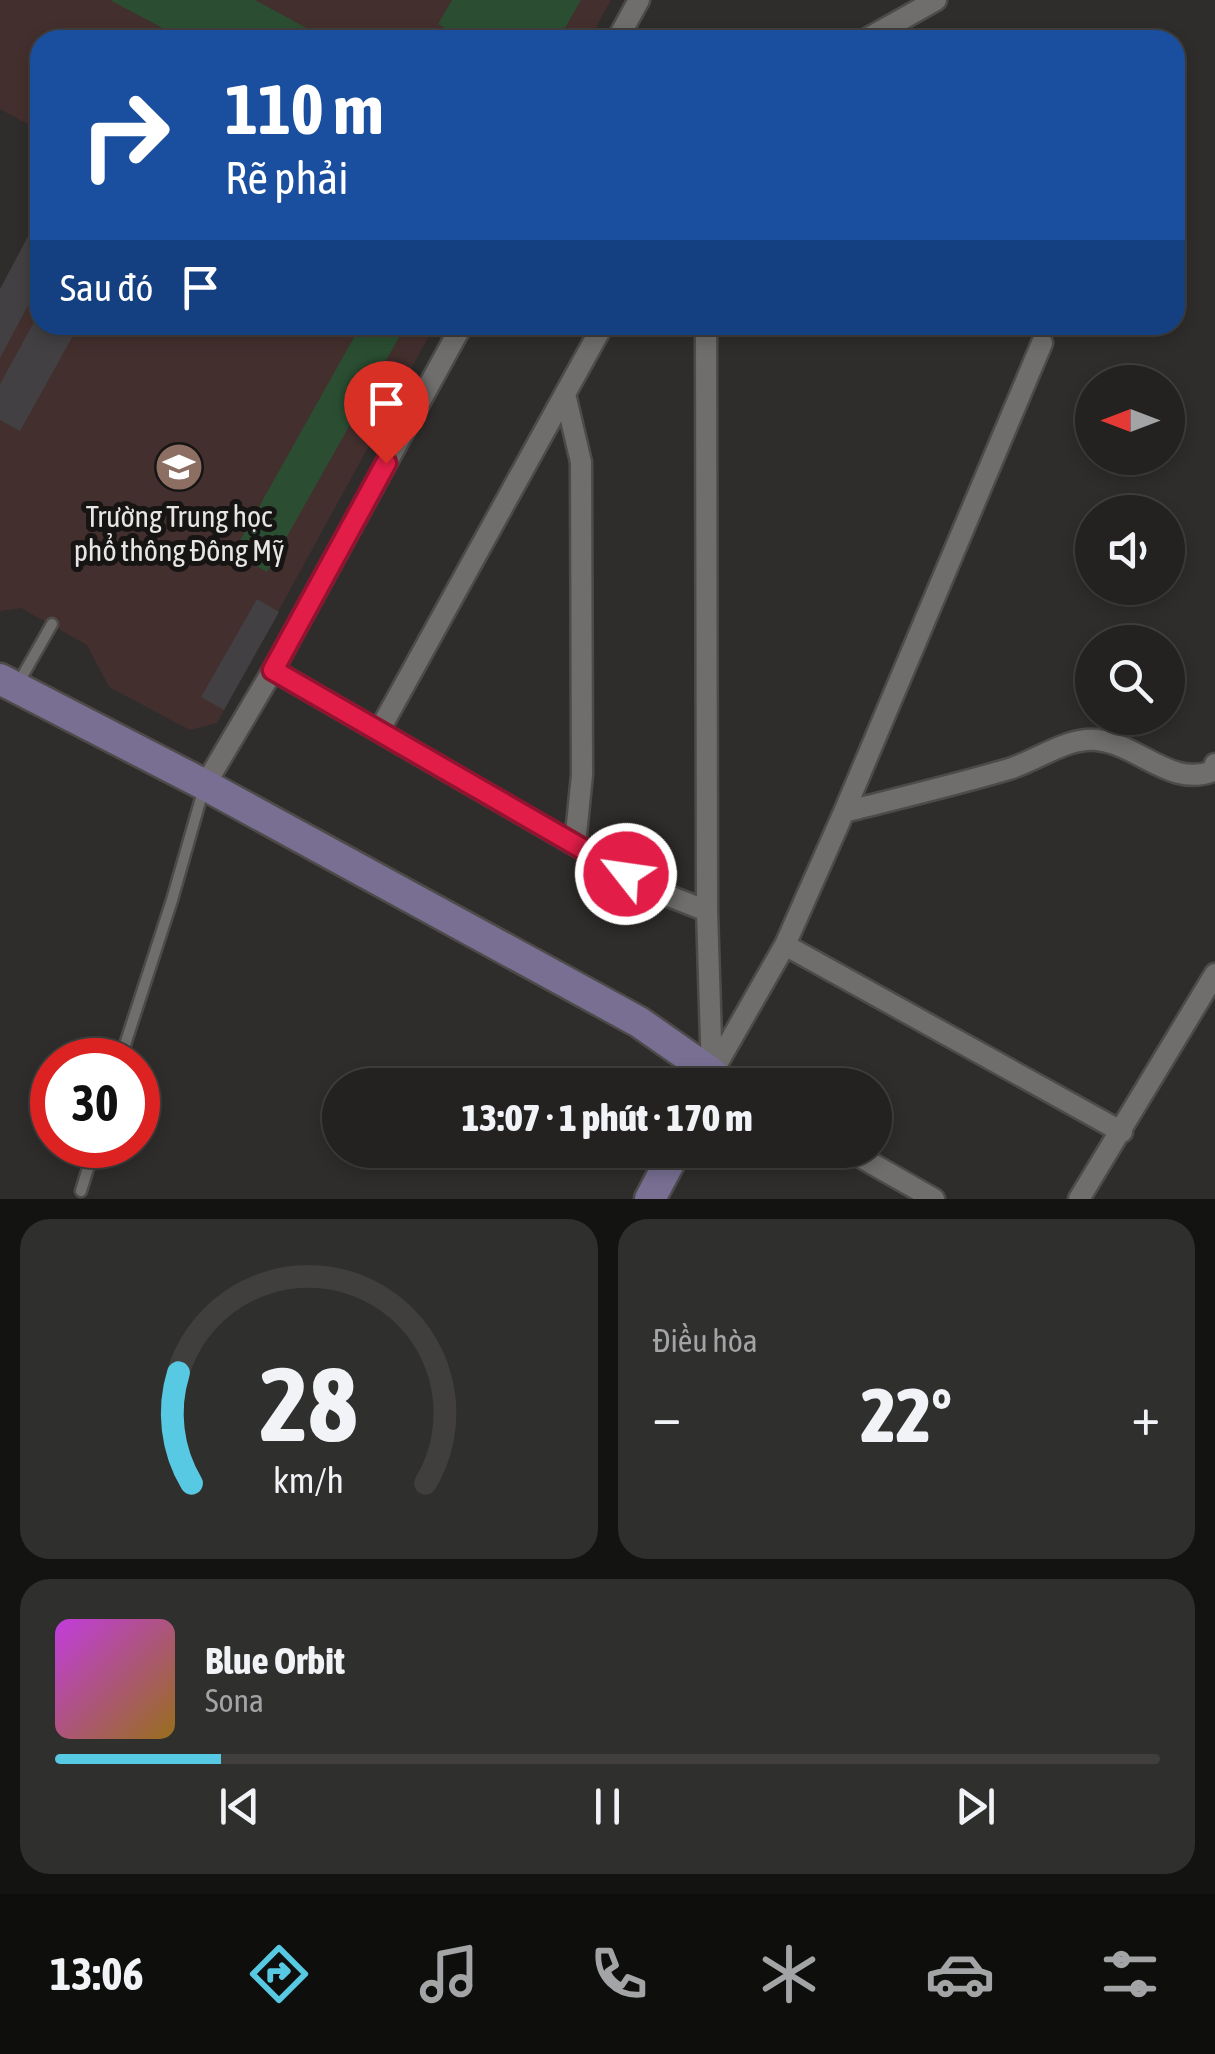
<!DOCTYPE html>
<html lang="vi">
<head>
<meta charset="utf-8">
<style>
	:root { --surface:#232220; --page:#2f2f2d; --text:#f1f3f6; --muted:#a3a4a5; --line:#403f3e; --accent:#58c9e3 }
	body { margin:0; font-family:"Asap Condensed",sans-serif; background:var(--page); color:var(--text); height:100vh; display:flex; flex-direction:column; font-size:38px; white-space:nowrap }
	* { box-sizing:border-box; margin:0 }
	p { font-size:32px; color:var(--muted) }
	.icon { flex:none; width:55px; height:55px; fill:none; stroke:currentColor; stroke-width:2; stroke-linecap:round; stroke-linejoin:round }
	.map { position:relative; height:1199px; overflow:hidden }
	.drawer { display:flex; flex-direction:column; gap:20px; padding:20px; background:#131312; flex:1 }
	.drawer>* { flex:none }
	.banner { position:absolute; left:30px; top:30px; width:1155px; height:305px; border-radius:30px; box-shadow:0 5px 15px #0003,0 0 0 2px var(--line); background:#1a4fa0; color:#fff; overflow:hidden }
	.needle { width:65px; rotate:270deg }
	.tools { position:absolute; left:1075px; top:365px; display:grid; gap:20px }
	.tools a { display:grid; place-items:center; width:110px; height:110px; border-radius:50%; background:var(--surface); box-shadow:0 5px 15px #0003,0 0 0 2px var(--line); font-size:50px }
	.speed { position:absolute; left:30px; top:1038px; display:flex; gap:20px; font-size:50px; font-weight:700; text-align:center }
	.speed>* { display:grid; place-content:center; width:130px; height:130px; border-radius:50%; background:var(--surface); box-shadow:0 5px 15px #0003,0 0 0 2px var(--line); line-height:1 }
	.speed .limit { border:15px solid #d22; background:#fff; color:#111 }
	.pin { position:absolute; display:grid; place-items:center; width:85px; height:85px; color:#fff; margin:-102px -42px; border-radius:50% 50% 50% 0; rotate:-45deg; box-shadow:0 0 10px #0007 }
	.pin .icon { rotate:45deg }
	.me { position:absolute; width:110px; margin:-55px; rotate:300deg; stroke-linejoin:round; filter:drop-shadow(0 0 8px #0008) }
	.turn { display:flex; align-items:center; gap:35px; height:210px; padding:0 30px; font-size:45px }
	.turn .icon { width:130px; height:130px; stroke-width:2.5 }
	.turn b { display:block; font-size:70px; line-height:85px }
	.then { display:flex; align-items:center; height:95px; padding:0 30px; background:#0003; gap:20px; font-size:38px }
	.big { font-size:75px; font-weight:800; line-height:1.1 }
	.drawer .tile { flex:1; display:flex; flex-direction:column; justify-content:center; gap:15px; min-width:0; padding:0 35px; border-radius:30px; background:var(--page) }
	.drawer .dial { align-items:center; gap:0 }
	.dial svg { height:260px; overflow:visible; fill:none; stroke:var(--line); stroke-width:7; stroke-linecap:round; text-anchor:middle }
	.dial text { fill:var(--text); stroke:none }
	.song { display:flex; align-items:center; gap:30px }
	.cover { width:120px; height:120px; border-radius:15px; background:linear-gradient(135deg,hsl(290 70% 55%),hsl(40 70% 35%)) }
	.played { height:10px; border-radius:5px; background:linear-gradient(90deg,var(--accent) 15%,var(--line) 15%) }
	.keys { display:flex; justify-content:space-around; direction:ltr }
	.heat { display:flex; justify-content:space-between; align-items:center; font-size:55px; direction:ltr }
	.drawer .tiles { flex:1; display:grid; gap:20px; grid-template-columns:1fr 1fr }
	.tile:last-child { grid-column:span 2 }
	.trip { position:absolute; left:322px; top:1068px; width:570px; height:100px; border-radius:50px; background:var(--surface); box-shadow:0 5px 15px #0003,0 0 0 2px var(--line); font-weight:800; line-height:100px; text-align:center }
	.tab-bar { display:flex; height:160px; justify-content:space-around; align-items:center; background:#0e0e0d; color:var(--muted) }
	.tab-bar .icon { width:70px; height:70px }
	.tab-bar .current { color:var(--accent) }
	.tab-bar b { font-size:45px; color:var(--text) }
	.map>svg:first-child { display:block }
	.education { fill:#432f2e }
	.green { fill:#2b4e32 }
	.building { fill:#424042 }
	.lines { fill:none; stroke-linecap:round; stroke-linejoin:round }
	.lane-casing { stroke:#4d4b4a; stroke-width:15 }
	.street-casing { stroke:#4d4b4a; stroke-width:25 }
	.secondary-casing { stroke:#4d4b4a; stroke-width:35 }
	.lane { stroke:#706e6c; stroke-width:10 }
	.street { stroke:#706e6c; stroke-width:20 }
	.secondary { stroke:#786f92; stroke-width:30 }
	.route-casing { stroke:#92132f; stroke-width:25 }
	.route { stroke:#e11d48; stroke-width:18 }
	.labels { text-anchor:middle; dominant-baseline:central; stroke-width:10; stroke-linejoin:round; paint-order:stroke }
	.poi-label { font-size:30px; fill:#e7e6e5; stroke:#161514 }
</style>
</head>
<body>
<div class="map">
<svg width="1215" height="1199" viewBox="0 0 1215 1199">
	<rect width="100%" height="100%" fill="#2f2d2b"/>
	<path class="education" d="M 0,0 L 611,0 L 589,40 L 40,40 L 40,131 L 0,109 Z
		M 40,214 L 40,325 L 435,325 L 217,723 L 190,730 L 109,687 L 87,645 L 21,608 L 0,611 L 0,289 Z"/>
	<path class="green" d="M 110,0 L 255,0 L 312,31 L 307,40 L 185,40 Z
		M 452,0 L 581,0 L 558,40 L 466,40 L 438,24 Z
		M 361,325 L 406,325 L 267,572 L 233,553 Z"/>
	<path class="building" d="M 40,214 L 40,283 L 0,358 L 0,289 Z
		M 40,311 L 40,325 L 79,325 L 20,431 L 0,420 L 0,384 Z
		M 257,599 L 279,612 L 224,710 L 201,697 Z"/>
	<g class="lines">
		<g class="lane-casing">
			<path id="lane" d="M 19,682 L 52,624
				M 120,1060 L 172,900 L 203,791
				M 81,1191 L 95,1145"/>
		</g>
		<g class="street-casing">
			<path id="street" d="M 617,40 L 639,0
				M 865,40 L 936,0
				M 706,325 L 707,911 L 712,1073
				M 565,394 L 581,462 L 582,775 L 575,844
				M 273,670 L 651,889 L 707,911
				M 379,731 L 603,325
				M 205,785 L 273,670 L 462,325
				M 844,812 L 1042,343
				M 785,945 L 1122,1132
				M 713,1071 L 785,945 L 844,812 C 899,798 955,785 1009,769 C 1038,760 1067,737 1097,740 C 1138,744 1171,788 1213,771 L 1215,764
				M 712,1073 L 734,1085
				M 848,1150 L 934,1199
				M 1079,1199 L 1215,974"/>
		</g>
		<g class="secondary-casing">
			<path id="secondary" d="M 0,679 L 205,785 L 639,1022 L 712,1073 L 707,1085
				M 650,1199 L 676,1150"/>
		</g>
		<use href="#lane" class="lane"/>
		<use href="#street" class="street"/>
		<use href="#secondary" class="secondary"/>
	</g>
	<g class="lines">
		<g class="route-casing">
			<path id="route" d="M 386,463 L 273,670 L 626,874"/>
		</g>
		<use href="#route" class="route"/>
	</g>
	<defs>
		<g id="school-disc" transform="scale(2.5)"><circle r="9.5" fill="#8d6e63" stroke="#161514"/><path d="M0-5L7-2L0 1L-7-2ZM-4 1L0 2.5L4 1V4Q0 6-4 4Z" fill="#fff"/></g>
	</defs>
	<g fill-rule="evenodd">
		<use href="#school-disc" x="179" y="467"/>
	</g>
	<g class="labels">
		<g class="poi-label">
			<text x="179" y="516">Trường Trung học<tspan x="179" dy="34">phổ thông Đông Mỹ</tspan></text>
		</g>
	</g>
</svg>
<div class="tools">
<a><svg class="needle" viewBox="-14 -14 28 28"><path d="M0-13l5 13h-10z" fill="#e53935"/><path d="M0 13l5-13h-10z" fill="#a3a4a5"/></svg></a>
<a><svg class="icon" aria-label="sound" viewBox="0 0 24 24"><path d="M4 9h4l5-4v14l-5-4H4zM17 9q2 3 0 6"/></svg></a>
<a><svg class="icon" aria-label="search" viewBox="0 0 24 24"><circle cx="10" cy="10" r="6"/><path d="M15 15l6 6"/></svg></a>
</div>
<div class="speed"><div class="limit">30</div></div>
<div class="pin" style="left:386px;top:463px;background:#d93025"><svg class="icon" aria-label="arrive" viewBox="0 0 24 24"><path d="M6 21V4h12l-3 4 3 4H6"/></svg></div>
<svg class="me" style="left:626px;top:874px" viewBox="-20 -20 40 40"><circle r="17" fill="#e11d48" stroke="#fff" stroke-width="3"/><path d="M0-11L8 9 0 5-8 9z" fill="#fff"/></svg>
<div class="trip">13:07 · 1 phút · 170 m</div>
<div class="banner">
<div class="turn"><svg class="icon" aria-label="right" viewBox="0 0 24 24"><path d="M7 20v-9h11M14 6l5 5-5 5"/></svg><div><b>110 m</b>Rẽ phải</div></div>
<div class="then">Sau đó<svg class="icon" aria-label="arrive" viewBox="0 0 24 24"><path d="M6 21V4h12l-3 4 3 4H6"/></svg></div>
</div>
</div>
<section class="drawer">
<div class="tiles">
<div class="tile dial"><svg viewBox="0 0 100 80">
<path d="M14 69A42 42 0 1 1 86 69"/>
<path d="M14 69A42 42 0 0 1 10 35" stroke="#58c9e3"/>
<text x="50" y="56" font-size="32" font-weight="700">28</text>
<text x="50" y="72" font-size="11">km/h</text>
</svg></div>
<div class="tile"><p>Điều hòa</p>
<div class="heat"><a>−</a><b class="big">22°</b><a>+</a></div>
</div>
<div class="tile">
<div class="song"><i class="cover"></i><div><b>Blue Orbit</b><p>Sona</p></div></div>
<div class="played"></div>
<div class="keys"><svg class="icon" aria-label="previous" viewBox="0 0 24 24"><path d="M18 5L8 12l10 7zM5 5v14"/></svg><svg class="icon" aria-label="pause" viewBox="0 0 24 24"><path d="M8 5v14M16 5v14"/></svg><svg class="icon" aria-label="next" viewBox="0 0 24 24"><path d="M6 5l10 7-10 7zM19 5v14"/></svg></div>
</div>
</div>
</section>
<nav class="tab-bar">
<b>13:06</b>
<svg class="icon current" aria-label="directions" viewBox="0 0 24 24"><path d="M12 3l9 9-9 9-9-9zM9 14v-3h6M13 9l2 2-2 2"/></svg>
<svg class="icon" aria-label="music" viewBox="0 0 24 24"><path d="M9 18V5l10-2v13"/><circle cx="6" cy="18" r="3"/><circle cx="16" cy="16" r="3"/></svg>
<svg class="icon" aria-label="phone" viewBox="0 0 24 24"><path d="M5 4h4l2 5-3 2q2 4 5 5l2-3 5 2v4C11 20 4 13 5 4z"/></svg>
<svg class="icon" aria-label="climate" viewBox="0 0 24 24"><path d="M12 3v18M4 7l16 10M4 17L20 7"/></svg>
<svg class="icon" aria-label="car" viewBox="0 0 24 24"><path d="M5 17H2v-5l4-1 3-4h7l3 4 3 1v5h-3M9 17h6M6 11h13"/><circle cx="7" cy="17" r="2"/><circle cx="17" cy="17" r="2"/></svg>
<svg class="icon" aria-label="filters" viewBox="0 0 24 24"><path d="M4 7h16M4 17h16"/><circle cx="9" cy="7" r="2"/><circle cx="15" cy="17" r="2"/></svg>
</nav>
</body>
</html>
